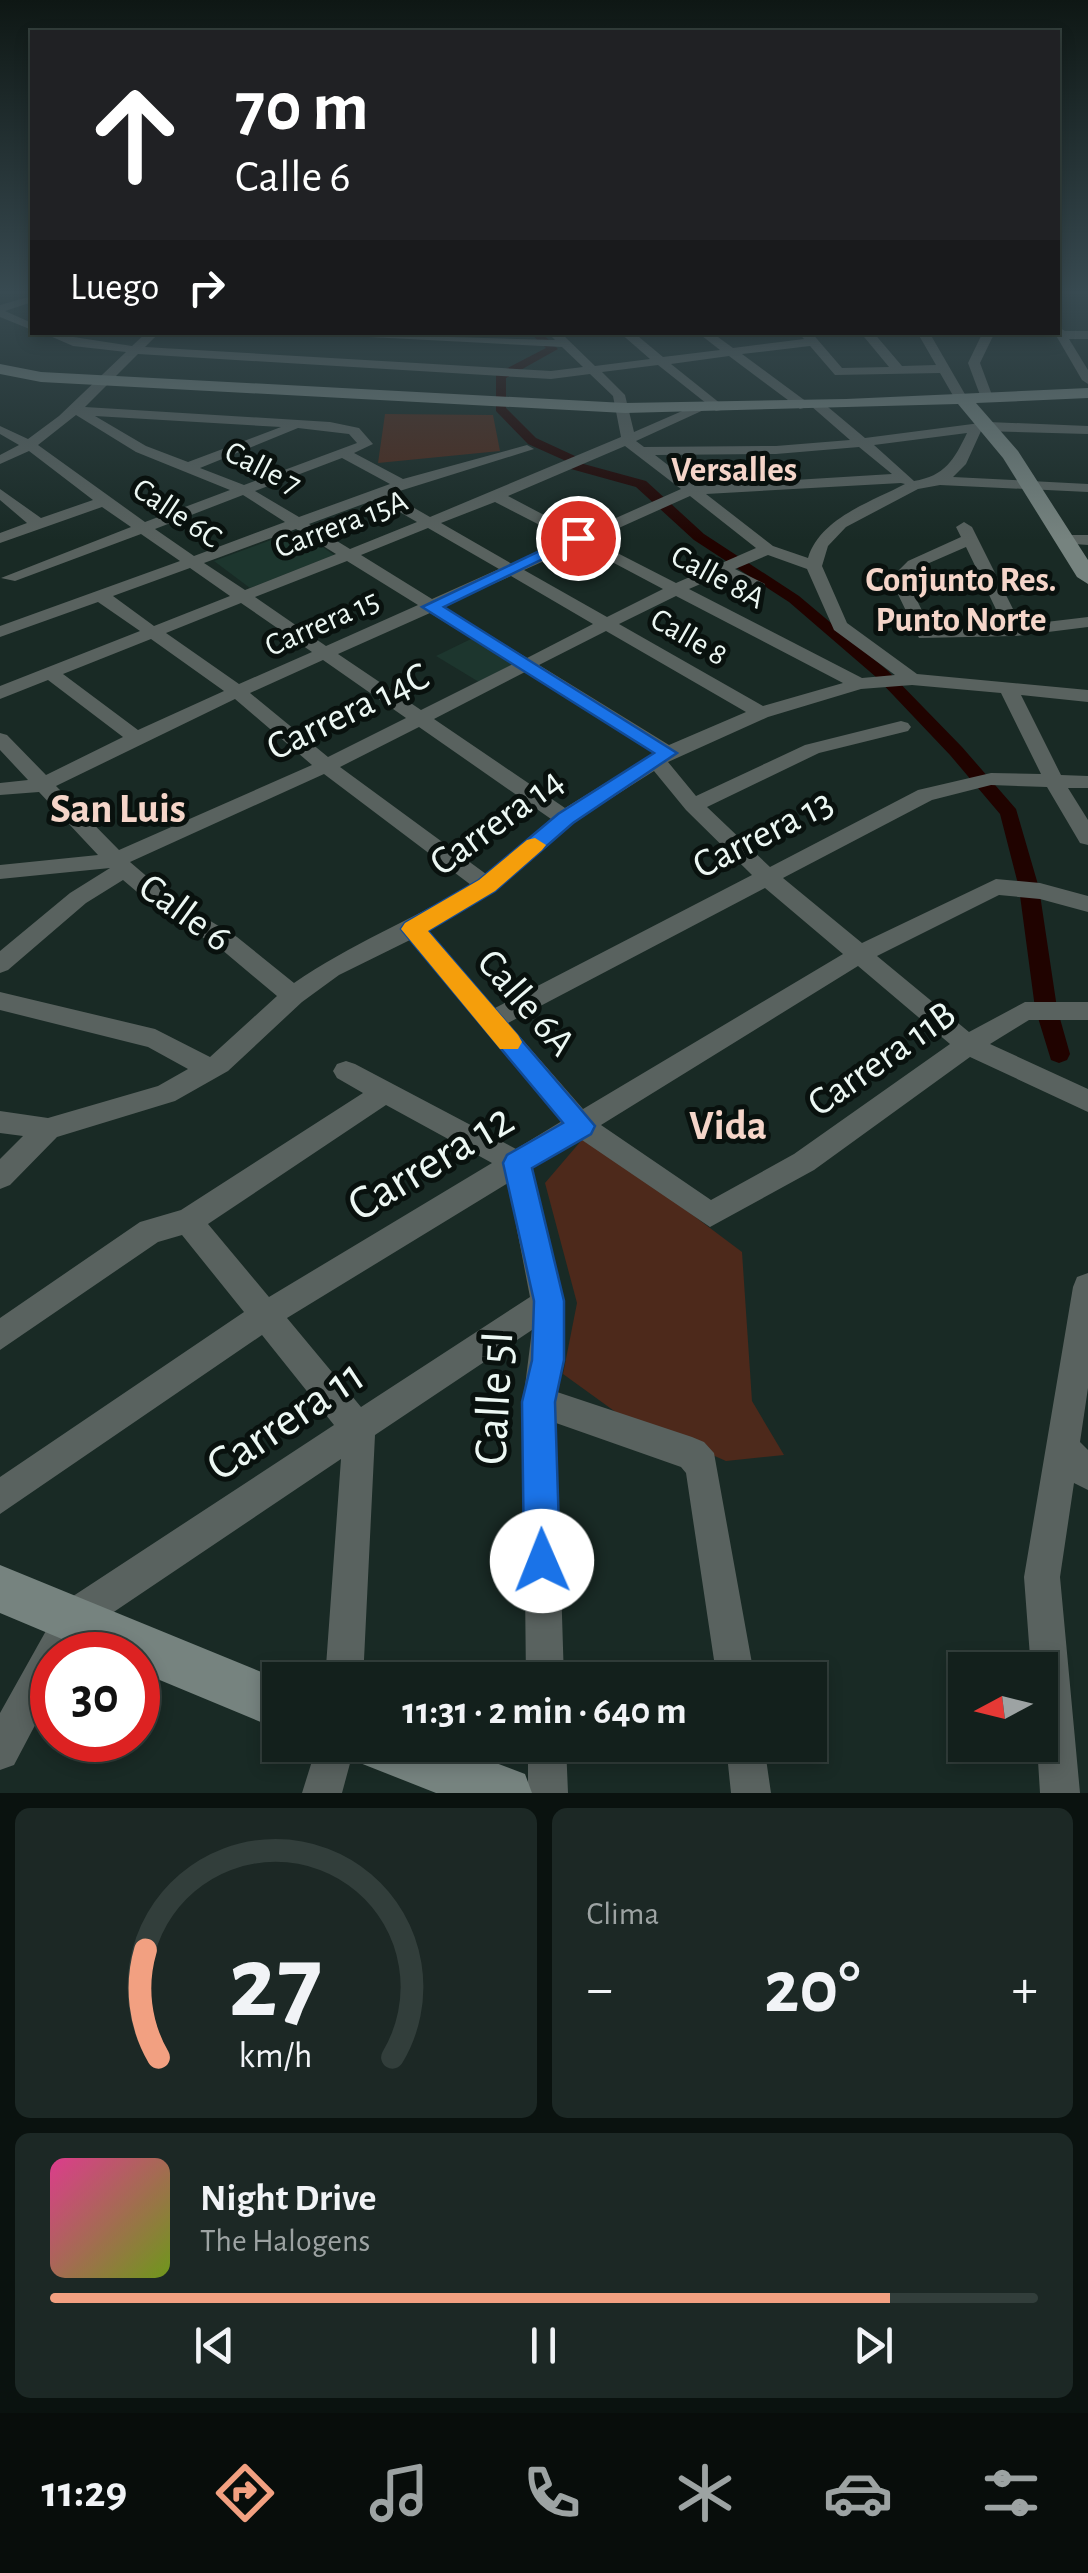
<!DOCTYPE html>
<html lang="es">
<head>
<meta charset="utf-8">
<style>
	:root { --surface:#13201c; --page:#1c2825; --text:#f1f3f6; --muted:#9da3a3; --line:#323e3b; --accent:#f2a081 }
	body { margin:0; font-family:"Alegreya Sans",sans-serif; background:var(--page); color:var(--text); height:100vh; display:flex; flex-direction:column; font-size:38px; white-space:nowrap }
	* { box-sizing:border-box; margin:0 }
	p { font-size:32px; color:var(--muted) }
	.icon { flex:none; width:55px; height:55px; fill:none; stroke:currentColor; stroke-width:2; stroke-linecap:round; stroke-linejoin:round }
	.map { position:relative; height:1793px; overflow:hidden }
	.panel { display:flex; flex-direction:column; gap:15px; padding:15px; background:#0a120f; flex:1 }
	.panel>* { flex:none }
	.top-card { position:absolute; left:30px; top:30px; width:1030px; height:305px; border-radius:0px; box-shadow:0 5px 15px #0003,0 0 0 2px var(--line); background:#202124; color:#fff; overflow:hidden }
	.needle { width:65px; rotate:263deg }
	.fabs { position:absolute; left:948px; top:1652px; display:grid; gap:20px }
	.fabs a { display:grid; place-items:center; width:110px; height:110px; border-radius:0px; background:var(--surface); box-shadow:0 5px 15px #0003,0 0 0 2px var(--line); font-size:50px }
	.speed { position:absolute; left:30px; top:1632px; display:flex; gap:20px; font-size:50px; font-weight:700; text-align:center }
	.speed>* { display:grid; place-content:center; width:130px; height:130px; border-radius:50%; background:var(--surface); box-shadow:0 5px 15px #0003,0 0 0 2px var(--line); line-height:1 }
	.speed .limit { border:15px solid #d22; background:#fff; color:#111 }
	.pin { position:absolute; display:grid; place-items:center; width:85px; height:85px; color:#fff; margin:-42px; border:5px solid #fff; border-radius:50%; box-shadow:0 2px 10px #0007 }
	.me { position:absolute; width:110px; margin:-55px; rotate:359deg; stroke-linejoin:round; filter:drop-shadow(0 0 8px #0008) }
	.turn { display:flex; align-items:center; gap:35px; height:210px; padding:0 40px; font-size:45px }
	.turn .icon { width:130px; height:130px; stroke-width:2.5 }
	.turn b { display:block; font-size:70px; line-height:85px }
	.then { display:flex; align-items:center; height:95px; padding:0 40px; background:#0003; gap:20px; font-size:38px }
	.big { font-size:75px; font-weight:600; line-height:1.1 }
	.panel .widget { flex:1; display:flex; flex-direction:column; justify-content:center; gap:15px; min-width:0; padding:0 35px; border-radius:15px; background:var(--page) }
	.panel .dial { align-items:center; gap:0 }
	.dial svg { height:260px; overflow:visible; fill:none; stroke:var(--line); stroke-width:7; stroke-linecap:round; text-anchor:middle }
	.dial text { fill:var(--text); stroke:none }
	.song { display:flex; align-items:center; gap:30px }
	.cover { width:120px; height:120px; border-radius:15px; background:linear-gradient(135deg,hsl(330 70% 55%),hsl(80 70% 35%)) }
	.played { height:10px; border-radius:5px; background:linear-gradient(90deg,var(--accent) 85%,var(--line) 85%) }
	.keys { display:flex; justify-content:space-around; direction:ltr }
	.heat { display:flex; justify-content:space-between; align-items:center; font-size:55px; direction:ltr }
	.panel .tiles { flex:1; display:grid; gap:15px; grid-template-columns:1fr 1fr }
	.widget:last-child { grid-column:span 2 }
	.trip { position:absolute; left:262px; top:1662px; width:565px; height:100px; border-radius:0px; background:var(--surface); box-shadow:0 5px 15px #0003,0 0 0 2px var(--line); font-weight:600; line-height:100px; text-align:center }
	.dock { display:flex; height:160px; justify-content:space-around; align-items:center; background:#080d0b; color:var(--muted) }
	.dock .icon { width:70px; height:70px }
	.dock .current { color:var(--accent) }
	.dock b { font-size:45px; color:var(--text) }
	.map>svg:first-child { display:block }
	.built { fill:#1d362e }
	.green { fill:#4d291b }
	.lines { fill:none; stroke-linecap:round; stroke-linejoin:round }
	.canal { fill:#200300; fill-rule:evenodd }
	.street { fill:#59625f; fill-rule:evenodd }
	.secondary { fill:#76837f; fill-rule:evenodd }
	.route { fill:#1a73e8; stroke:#114b97; stroke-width:2.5 }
	.slow { fill:#f59e0b }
	.labels { text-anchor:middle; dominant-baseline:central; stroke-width:10; stroke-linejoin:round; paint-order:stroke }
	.far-street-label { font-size:32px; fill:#ecf7f3; stroke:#09110e }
	.far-neighbourhood-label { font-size:35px; font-weight:bold; fill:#f5d5c9; stroke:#09110e }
	.street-label { font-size:40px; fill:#ecf7f3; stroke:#09110e }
	.neighbourhood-label { font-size:42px; font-weight:bold; fill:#f5d5c9; stroke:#09110e }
	.near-street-label { font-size:48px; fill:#ecf7f3; stroke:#09110e }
</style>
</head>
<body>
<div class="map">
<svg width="1088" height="1793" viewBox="0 0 1088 1793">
	<rect width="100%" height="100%" fill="#192a25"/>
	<path class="built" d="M 298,530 L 334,555 L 250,588 L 214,561 Z
		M 471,639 L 514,664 L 479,682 L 436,656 Z"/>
	<path class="green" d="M 385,414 L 493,415 L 500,451 L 378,463 Z
		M 586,1135 L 742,1252 L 752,1401 L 784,1455 L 726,1461 L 617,1413 L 563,1374 L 577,1303 L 545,1183 Z"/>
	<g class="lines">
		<path class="canal" d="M 529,332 L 541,332 L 558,349 L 506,378 L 506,408 L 536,438 L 575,456 L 580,463 L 646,481 L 704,534 L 799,596 L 888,671 L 962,747 L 1016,809 L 1039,888 L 1057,1008 L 1070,1054 L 1067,1060 L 1059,1063 L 1051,1060 L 1035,1008 L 1019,888 L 1000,814 L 950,755 L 876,677 L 789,602 L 694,540 L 636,487 L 571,469 L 566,461 L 528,444 L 496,411 L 496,374 L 546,348 Z"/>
		<path class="street" d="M 32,296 L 32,302 L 5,311 L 32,323 L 32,330 L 0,317 L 0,305 Z
			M 1058,327 L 1065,331 L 1088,331 L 1088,339 L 1069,339 L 1088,370 L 1088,384 L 1082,380 L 1054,332 L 1058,332 Z
			M 41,332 L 132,346 L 147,332 L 160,332 L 145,347 L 551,371 L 583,367 L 562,347 L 273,332 L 555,340 L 547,332 L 560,332 L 595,366 L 650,359 L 619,332 L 633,332 L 663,357 L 720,350 L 697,332 L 711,332 L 733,348 L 804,339 L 798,332 L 811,332 L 842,368 L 889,367 L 860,332 L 873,332 L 902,366 L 936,365 L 917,332 L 929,332 L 966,396 L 965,399 L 955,399 L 940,373 L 835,375 L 810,346 L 742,354 L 811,405 L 822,402 L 865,438 L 988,422 L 1088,426 L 1088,434 L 981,431 L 966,464 L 953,477 L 1088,484 L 1088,492 L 940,485 L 918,489 L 846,527 L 828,546 L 822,566 L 847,623 L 917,674 L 1088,690 L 1088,702 L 1021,695 L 1061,775 L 1088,776 L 1088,788 L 1068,788 L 1088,820 L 1088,845 L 1080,843 L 1047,787 L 991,785 L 932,800 L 783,878 L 862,943 L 996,879 L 1040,883 L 1088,896 L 1088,912 L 1040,899 L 999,895 L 877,956 L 969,1032 L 1025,1002 L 1088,1002 L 1088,1020 L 1029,1020 L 990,1044 L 1088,1089 L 1088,1112 L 970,1057 L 814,1170 L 710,1227 L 579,1138 L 532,1168 L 564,1301 L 557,1392 L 692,1437 L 704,1442 L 714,1453 L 755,1680 L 717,1680 L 686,1473 L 681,1467 L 556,1423 L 564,1680 L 526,1680 L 523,1402 L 532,1330 L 375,1435 L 363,1680 L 325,1680 L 341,1459 L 87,1630 L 73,1655 L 52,1655 L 52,1693 L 14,1765 L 0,1770 L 0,1713 L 61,1604 L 334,1425 L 262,1335 L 0,1514 L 0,1477 L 244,1312 L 182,1235 L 158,1242 L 0,1350 L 0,1318 L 140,1222 L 181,1210 L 363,1093 L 337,1078 L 333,1071 L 337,1064 L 346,1061 L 355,1064 L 516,1149 L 562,1121 L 410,940 L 339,975 L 302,1002 L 228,1071 L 175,1101 L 57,1137 L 10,1185 L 0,1189 L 0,1159 L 23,1136 L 0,1133 L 0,1111 L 48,1118 L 158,1086 L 188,1069 L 148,1047 L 0,1010 L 0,992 L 155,1029 L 210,1057 L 277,996 L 221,949 L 156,908 L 123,880 L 86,903 L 8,970 L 0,973 L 0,951 L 70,893 L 110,868 L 0,879 L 0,865 L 98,855 L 39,792 L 0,795 L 0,783 L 28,780 L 0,750 L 0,733 L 7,735 L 46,775 L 123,737 L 48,680 L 0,699 L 0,686 L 140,631 L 98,602 L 0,637 L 0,626 L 180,561 L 141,534 L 15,581 L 1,578 L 131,527 L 102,507 L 0,543 L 0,533 L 27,523 L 0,500 L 0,489 L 41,518 L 93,500 L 29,451 L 0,464 L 0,455 L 19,445 L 0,434 L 0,426 L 28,439 L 59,416 L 126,352 L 73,346 ZM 138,354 L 551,379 L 590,374 L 613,396 L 621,437 L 430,517 L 390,494 L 534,449 L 527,445 L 403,479 L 354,453 L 373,444 L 359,428 L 330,422 L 85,407 ZM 729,356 L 800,409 L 811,406 L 850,440 L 776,446 L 644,447 L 636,441 L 708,408 L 696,405 L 634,432 L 625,395 L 602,372 L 658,365 L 716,411 L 721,410 L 721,404 L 671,364 ZM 76,415 L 136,452 L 230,490 L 145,522 L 38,445 ZM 95,416 L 281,427 L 188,462 L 146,446 ZM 298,428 L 349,434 L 357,443 L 244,485 L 200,468 ZM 967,433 C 954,460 945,476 914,481 L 874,445 ZM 625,446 L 681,489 L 580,534 L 508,496 ZM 859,447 L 892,474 L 695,486 L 655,455 L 776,454 ZM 342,458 L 390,484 L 299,517 L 255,491 ZM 901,483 L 905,484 C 871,502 820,518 808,558 L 773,546 L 706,494 ZM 243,495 L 285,522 L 194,556 L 155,529 ZM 690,496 L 756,548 L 676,583 L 592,540 ZM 377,499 L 417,522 L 350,549 L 309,524 ZM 495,502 L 567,539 L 512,564 L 441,523 ZM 428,528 L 499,569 L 432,599 L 361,555 ZM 296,529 L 336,554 L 245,590 L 204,563 ZM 580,545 L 663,589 L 607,617 L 524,570 ZM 768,555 L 807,569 L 834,630 L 895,675 L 862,678 L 689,589 L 721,575 L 753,592 L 765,592 L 765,584 L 735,569 ZM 347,561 L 418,605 L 326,646 L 255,597 ZM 190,568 L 230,596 L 154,626 L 113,596 ZM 511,576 L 593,624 L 527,658 L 443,606 ZM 676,596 L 843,683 L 763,706 L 619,624 ZM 241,603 L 312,652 L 239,684 L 166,633 ZM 430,613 L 513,664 L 421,710 L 338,654 ZM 606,631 L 746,712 L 669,745 L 539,665 ZM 151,639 L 224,691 L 138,730 L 63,674 ZM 323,660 L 406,718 L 328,757 L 250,693 ZM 525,672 L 654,753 L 565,808 L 434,719 ZM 912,685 L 1001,693 L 1041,774 L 991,773 L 918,790 L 770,867 L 707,807 L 819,753 L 908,731 L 911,727 L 908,723 L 901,721 L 805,745 L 696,796 L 668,762 L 768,717 L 861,689 ZM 235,699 L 312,765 L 119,850 L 56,786 ZM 419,727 L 551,819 L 486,874 L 340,767 ZM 654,771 L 686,810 L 752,875 L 495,1008 L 428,931 L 495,891 L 572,823 ZM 324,774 L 471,885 C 413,919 349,945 294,983 L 237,937 L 172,898 L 130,862 ZM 765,888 L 843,954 L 583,1109 L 508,1023 ZM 858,966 L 950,1044 L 794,1154 L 711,1200 L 601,1125 ZM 386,1105 L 492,1163 L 269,1297 L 208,1224 ZM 508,1183 L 530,1297 L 361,1407 L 287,1318 Z
			M 983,332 L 995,332 L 980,363 L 992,395 L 986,399 L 980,395 L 968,363 Z
			M 964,522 L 972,527 L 1021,625 L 1088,617 L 1088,627 L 1015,636 L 919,638 L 895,588 L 895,574 L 908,561 L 961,537 L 956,527 ZM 966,547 L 1004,626 L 931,629 L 911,588 L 911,575 L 920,567 Z
			M 1067,535 L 1088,535 L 1088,545 L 1061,543 L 1061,537 Z
			M 1088,1273 L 1088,1388 L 1080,1442 L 1088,1450 L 1088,1490 L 1074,1483 L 1060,1577 L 1080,1793 L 1040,1793 L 1037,1745 L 1040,1745 L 1040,1670 L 1031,1670 L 1024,1577 L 1073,1287 L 1077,1277 Z
			M 317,1745 L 355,1745 L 342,1793 L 302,1793 Z
			M 528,1745 L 566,1745 L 568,1793 L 528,1793 Z
			M 726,1745 L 764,1745 L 771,1793 L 731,1793 Z"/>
		<path class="secondary" d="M 0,364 L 41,372 L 625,403 L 846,399 L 1088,388 L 1088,398 L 976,403 L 1018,451 L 1088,560 L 1088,584 L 1077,577 L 1003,458 L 958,404 L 625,413 L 41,382 L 0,374 Z
			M 0,1565 L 281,1680 L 280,1730 L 138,1671 L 138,1655 L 100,1655 L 0,1613 Z
			M 352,1745 L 448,1745 L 525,1774 L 532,1793 L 436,1793 L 360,1763 Z"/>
	</g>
	<linearGradient id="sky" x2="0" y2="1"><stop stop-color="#0e1714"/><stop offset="0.54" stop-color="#384a51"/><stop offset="1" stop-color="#384a51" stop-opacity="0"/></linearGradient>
	<rect width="1088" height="541" fill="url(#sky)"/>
	<path class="route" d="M 573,535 L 586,538 L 444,607 L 677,753 L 573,823 L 495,891 L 428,931 L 595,1126 L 591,1134 L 532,1168 L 564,1301 L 564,1360 L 555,1402 L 560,1561 L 555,1573 L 542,1579 L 530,1573 L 524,1561 L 522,1402 L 532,1360 L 534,1301 L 503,1163 L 507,1155 L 563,1123 L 401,929 L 405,923 L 479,880 L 558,814 L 654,753 L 422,607 Z"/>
	<path class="slow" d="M 535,838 L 546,845 L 542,850 L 495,891 L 428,931 L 518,1035 L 522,1042 L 518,1049 L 500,1049 L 401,929 L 405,923 L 479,880 L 527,840 Z"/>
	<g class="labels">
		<g class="far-street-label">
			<text transform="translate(263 468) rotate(27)">Calle 7</text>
			<text transform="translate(177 513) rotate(34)">Calle 6C</text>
			<text transform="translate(341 524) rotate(-21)">Carrera 15A</text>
			<text transform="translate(718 577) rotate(28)">Calle 8A</text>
			<text transform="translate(322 623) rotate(-24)">Carrera 15</text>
			<text transform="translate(689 637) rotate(30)">Calle 8</text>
		</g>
		<g class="far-neighbourhood-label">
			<text x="734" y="470">Versalles</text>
			<text x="961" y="580">Conjunto Res.<tspan x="961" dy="40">Punto Norte</tspan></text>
		</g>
		<g class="street-label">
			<text transform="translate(348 712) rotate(-26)">Carrera 14C</text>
			<text transform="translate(497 822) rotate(-36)">Carrera 14</text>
			<text transform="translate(763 834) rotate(-27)">Carrera 13</text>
			<text transform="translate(185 913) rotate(36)">Calle 6</text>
			<text transform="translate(526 1003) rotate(49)">Calle 6A</text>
			<text transform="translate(882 1059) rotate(-35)">Carrera 11B</text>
		</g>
		<g class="neighbourhood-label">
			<text x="118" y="809">San Luis</text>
			<text x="728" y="1126">Vida</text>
		</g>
		<g class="near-street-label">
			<text transform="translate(431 1163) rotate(-31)">Carrera 12</text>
			<text transform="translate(495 1398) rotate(-87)">Calle 5I</text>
			<text transform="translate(286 1421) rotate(-34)">Carrera 11</text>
		</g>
	</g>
</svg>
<div class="fabs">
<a><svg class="needle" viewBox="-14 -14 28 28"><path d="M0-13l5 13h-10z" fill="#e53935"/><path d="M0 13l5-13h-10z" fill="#9da3a3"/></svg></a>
</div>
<div class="speed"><div class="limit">30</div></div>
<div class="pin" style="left:578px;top:538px;background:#d93025"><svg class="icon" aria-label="arrive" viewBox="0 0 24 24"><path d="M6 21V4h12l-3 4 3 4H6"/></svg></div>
<svg class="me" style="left:542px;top:1561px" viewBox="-20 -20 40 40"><circle r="19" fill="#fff"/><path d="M0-13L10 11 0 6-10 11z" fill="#1a73e8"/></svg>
<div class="trip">11:31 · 2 min · 640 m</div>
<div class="top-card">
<div class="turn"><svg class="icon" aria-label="ahead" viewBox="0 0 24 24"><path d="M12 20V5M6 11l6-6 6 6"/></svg><div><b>70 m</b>Calle 6</div></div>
<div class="then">Luego<svg class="icon" aria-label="right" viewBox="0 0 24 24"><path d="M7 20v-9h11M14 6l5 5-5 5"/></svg></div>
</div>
</div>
<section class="panel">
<div class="tiles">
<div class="widget dial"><svg viewBox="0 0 100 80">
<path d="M14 69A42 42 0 1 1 86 69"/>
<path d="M14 69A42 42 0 0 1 10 36" stroke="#f2a081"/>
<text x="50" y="56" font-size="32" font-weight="700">27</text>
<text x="50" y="72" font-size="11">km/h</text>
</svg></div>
<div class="widget"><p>Clima</p>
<div class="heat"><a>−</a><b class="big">20°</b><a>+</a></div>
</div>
<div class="widget">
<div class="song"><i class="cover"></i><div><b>Night Drive</b><p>The Halogens</p></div></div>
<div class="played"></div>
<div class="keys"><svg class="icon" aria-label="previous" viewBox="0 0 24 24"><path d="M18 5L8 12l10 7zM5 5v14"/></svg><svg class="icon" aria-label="pause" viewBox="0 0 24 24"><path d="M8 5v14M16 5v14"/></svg><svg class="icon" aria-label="next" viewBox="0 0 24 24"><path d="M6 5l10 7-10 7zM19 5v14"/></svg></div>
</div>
</div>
</section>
<nav class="dock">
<b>11:29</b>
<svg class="icon current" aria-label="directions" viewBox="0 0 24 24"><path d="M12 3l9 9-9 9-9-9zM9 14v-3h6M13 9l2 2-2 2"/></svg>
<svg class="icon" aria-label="music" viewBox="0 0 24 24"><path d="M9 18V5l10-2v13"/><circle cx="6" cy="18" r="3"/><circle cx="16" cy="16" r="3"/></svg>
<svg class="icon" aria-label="phone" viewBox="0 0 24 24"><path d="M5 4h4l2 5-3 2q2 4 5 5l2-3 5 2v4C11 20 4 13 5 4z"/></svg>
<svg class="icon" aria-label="climate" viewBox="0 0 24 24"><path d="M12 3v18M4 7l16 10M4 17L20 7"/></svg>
<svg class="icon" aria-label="car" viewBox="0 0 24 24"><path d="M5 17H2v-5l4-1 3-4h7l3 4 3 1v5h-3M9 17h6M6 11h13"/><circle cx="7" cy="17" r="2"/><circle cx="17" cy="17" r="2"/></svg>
<svg class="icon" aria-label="filters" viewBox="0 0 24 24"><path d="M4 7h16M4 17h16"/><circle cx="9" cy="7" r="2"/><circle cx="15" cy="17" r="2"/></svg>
</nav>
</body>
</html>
